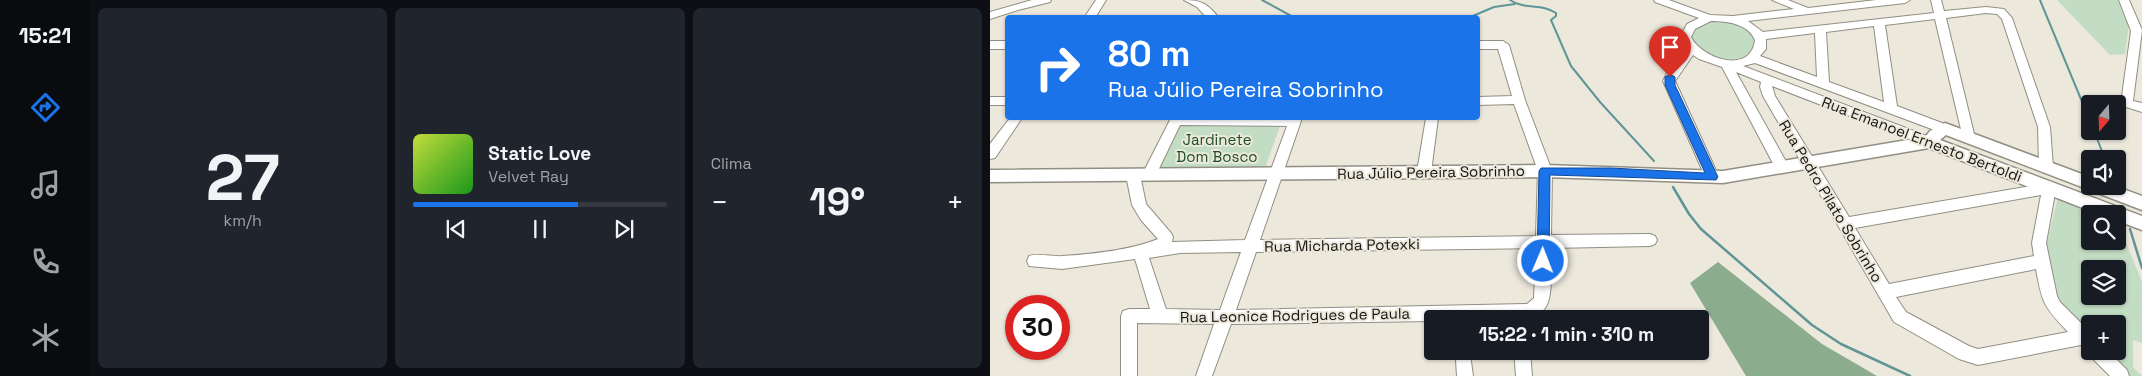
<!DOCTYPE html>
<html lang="pt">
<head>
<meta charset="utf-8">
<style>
	:root { --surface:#171b24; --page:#20242c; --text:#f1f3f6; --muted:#9ea1a6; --line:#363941; --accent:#1a73e8 }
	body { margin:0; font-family:"Space Grotesk",sans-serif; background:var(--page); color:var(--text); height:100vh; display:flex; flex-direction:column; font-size:19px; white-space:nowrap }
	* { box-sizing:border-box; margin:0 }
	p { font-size:16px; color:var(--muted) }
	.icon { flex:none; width:28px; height:28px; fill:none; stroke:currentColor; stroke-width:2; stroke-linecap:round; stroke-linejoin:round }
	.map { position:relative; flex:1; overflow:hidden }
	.details { display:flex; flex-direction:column; gap:8px; padding:8px; background:#0d0f14; width:900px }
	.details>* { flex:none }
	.guide { position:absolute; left:15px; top:15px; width:475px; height:105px; border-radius:5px; box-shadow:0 1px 4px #0004; background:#1a73e8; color:#fff; overflow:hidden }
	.needle { width:32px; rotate:199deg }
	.tools { position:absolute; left:1091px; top:95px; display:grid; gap:10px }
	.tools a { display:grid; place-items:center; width:45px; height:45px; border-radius:5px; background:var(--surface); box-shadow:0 1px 4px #0004; font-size:25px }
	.speed { position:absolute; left:15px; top:295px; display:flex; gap:10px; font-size:25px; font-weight:700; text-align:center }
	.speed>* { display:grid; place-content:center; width:65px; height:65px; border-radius:50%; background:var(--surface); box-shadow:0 1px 4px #0004; line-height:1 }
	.speed .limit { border:8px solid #d22; background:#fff; color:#111 }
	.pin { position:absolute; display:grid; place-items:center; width:42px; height:42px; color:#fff; margin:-51px -21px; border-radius:50% 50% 50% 0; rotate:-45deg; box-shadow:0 0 5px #0007 }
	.pin .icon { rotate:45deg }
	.me { position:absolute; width:55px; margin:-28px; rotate:1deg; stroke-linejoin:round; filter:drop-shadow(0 0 4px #0008) }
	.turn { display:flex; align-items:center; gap:18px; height:105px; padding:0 20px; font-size:22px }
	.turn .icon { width:65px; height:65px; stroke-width:2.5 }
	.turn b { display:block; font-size:35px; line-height:42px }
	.big { font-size:38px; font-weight:600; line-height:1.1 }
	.details .widget { flex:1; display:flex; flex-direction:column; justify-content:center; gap:8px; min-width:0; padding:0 18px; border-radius:8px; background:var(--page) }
	.details .dial { align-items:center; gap:0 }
	.dial b { font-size:65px; line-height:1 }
	.song { display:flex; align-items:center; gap:15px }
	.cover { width:60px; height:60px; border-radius:8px; background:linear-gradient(135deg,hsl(70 70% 55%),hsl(120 70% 35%)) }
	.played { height:5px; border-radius:2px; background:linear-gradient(90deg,var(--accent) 65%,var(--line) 65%) }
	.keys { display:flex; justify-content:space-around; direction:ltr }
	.heat { display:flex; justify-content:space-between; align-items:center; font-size:28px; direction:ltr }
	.details .tiles { flex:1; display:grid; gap:8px; grid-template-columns:repeat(3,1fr) }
	.trip { position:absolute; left:434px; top:310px; width:285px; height:50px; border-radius:5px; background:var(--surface); box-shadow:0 1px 4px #0004; font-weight:600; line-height:50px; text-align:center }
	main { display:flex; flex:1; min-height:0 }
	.menu { display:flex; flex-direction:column; width:90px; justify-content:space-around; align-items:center; background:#090b0e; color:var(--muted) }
	.menu .icon { width:35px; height:35px }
	.menu .current { color:var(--accent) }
	.menu b { font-size:22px; color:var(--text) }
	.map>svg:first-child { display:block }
	.green { fill:#c3dcc4; fill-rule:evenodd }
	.forest { fill:#8cac8e }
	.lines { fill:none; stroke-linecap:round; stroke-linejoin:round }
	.stream-far1 { stroke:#609597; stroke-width:2 }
	.stream { stroke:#609597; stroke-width:2.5 }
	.minor-casing { stroke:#918e83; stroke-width:2 }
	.major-casing { stroke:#918e83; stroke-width:3 }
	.minor { fill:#fff; fill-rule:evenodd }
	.major { fill:#fff; fill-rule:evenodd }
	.route { fill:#1a73e8; stroke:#114b97 }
	.labels { text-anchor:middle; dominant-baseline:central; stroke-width:4; stroke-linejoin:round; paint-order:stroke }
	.park-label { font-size:15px; fill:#1d4f26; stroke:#ece8dc }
	.street-label { font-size:15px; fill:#161511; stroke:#ece8dc }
</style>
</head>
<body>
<main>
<nav class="menu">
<b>15:21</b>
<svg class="icon current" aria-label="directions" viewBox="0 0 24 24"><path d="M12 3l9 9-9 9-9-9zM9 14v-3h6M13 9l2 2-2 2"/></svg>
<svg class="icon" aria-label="music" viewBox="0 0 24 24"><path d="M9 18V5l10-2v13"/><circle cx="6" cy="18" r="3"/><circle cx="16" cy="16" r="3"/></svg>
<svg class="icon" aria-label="phone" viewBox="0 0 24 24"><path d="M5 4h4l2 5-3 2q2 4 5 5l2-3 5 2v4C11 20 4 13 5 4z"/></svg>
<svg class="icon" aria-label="climate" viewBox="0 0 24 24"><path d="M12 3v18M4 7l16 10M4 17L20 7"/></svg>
</nav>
<section class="details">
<div class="tiles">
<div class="widget dial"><b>27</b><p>km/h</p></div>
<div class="widget">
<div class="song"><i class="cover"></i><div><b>Static Love</b><p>Velvet Ray</p></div></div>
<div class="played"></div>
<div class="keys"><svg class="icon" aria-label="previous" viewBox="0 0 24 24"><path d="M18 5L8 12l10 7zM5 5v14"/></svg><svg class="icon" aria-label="pause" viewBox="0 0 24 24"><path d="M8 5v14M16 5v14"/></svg><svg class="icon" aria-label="next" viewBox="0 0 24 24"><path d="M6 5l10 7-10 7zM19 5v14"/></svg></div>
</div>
<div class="widget"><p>Clima</p>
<div class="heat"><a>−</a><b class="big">19°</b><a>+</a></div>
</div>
</div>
</section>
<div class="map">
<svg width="1152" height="376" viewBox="0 0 1152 376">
	<rect width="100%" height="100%" fill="#ece8dc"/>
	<path class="green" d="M 1067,0 L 1128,0 L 1139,25 L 1135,54 L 1120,55 Z
		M 721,20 C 741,20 755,23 766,40 L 764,50 C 749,62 732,64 714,55 C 709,52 705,44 701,39 C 701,27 712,25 721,20 Z
		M 291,123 L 274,171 L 164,172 L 188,124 Z
		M 1068,197 L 1111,214 L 1100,214 L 1100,241 L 1128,241 L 1128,223 L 1152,282 L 1152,343 L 1143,340 L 1143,367 L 1152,376 L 1138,376 L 1115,351 L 1128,351 L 1128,324 L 1100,324 L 1100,335 L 1068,302 L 1056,246 ZM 1100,269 L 1128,269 L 1128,296 L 1100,296 Z"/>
	<path class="forest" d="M 728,262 L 832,344 L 887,376 L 756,376 L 700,283 Z"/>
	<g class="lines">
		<path class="stream-far1" d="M 272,0 L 305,18
			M 520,0 C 534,10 552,3 566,13 L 566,16 L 561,20 L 581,66 L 610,102 L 664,161
			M 1050,0 L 1100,121
			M 376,18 L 398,16 L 416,18
			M 478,18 L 504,7 L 525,4
			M 1104,131 L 1115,159"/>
		<path class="stream" d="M 683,187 L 699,214 L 711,229 L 822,325 L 851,344 L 920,376
			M 1140,229 L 1152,268"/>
		<g class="minor-casing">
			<path id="minor" d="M 42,0 L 61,0 L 60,2 L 28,10 L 0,19 L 0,12 Z
				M 106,0 L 116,0 L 105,18 L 94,18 Z
				M 194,0 C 211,0 218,4 229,18 L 217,18 L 207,7 Z
				M 664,0 L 679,0 L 720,15 L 743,16 L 804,9 L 782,0 L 798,0 L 818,8 L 886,0 L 920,0 L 915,3 L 758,21 L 773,32 L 944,13 L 941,0 L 951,0 L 954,11 L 996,7 L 1014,9 L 1022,18 L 1060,127 L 1063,167 L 1061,171 L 1056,172 L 1051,171 L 1049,167 L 1048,127 L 1012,19 L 1007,14 L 996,13 L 956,18 L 985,138 L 984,141 L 974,141 L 973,138 L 945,19 L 895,25 L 907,106 L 960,126 L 961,129 L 960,132 L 955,134 L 765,63 L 753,66 L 945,139 L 946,142 L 945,145 L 935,145 L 782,86 L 785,96 L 859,217 L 1059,183 L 1064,184 L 1066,188 L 1056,243 L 1067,296 L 1070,302 L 1100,332 L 1100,348 L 1091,345 L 988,365 L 969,359 L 904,322 L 773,96 L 770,87 L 771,82 L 746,72 L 799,167 L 797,171 L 792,172 L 787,171 L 732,67 L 709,59 L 703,55 L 685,81 L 729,177 L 727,181 L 722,182 L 717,181 L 673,81 L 678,71 L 696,48 L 690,37 L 697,24 L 709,18 L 665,2 ZM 721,21 C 738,21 758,24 765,40 C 761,75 712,59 701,37 L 705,29 ZM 884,26 L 894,102 L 839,82 L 836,32 ZM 825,33 L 827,77 L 770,56 L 776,49 L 776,39 ZM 1051,195 L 1042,243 L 1044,256 L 899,284 L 865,228 ZM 1046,269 C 1052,303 1054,307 1078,332 L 988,349 L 979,346 L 916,312 L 906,297 Z
				M 1129,0 L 1139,0 L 1152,30 L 1143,101 L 1152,103 L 1152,112 L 1133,106 L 1131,103 L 1141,31 Z
				M 0,41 L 18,41 L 18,49 L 0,49 Z
				M 488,41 L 513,41 L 519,45 L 535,100 L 562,171 L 561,235 L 660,234 L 665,236 L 667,240 L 665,244 L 660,246 L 561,248 C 560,262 564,297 555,308 C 551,314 543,315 539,319 L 442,319 L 442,321 L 241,324 L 222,376 L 206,376 L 224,324 L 147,323 L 147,376 L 131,376 L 131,316 L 133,311 L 139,309 L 160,309 L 145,259 L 72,269 L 39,266 L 37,261 L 39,256 C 50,253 62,257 73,256 C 103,254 141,250 168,239 L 151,220 L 142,205 L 136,175 L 138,171 L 143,170 L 148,171 L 150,175 L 156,204 L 181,233 L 183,237 L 182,242 L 255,240 L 297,126 L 190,125 L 164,179 L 159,180 L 154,179 L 152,175 L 181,118 L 312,118 L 270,240 L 546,236 L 548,171 L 524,104 L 488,105 L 488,97 L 522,96 L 508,49 L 488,49 ZM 546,248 L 544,298 L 537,304 L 246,310 L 266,252 ZM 251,252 L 230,310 L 176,309 L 159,258 L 190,253 Z
				M 0,97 L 18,97 L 18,105 L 0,105 Z
				M 20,118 L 32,118 L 5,158 L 0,159 L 0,144 Z
				M 436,118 L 448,118 L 441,172 L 439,176 L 434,177 L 429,176 L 427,172 Z
				M 1100,348 L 1100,351 L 1118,351 L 1137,370 L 1139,376 L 1120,376 L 1101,357 L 1099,351 Z
				M 524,351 L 540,351 L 542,376 L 526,376 Z
				M 474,352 L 480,354 L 483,376 L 467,376 L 466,360 L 468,354 Z"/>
		</g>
		<g class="major-casing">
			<path id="major" d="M 955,123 L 1100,177 L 1100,186 L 1125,186 L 1152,196 L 1152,210 L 956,135 L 950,140 L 1152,216 L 1152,230 L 1128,221 L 1128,214 L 1108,214 L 939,148 L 733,183 L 555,177 L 0,182 L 0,170 L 555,165 L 733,171 L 935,137 L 940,131 Z"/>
		</g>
		<use href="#minor" class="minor"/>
		<use href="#major" class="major"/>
	</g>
	<path class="route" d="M 680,74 L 685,77 L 685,85 L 728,177 L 726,180 L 560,175 L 559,261 L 558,265 L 553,266 L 549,265 L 547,261 L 549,171 L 551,168 L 621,168 L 715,173 L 675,85 L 675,77 Z"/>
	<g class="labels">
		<g class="park-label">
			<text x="227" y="139">Jardinete<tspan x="227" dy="17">Dom Bosco</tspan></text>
		</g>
		<g class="street-label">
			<text transform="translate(932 139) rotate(21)">Rua Emanoel Ernesto Bertoldi</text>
			<text transform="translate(441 172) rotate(-1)">Rua Júlio Pereira Sobrinho</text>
			<text transform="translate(841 201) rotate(59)">Rua Pedro Pilato Sobrinho</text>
			<text transform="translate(352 245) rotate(-1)">Rua Micharda Potexki</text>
			<text transform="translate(305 315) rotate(-1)">Rua Leonice Rodrigues de Paula</text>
		</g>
	</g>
</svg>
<div class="tools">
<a><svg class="needle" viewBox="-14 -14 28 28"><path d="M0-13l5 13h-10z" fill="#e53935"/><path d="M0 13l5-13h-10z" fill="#9ea1a6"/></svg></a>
<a><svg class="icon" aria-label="sound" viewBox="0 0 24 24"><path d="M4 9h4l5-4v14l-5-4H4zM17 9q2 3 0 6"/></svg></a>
<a><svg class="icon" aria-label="search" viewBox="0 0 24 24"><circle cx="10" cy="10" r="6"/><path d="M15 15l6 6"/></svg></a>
<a><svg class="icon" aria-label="layers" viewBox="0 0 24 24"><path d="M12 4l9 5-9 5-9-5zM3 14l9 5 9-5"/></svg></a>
<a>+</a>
</div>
<div class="speed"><div class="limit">30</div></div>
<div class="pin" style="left:680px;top:77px;background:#d93025"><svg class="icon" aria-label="arrive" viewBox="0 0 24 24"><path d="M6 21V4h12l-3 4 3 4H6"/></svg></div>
<svg class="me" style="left:553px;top:261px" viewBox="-20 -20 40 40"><circle r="17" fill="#1a73e8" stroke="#fff" stroke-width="3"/><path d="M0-11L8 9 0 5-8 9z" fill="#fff"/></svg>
<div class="trip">15:22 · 1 min · 310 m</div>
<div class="guide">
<div class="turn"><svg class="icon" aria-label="right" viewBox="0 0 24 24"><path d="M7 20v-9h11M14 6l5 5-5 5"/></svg><div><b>80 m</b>Rua Júlio Pereira Sobrinho</div></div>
</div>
</div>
</main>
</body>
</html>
